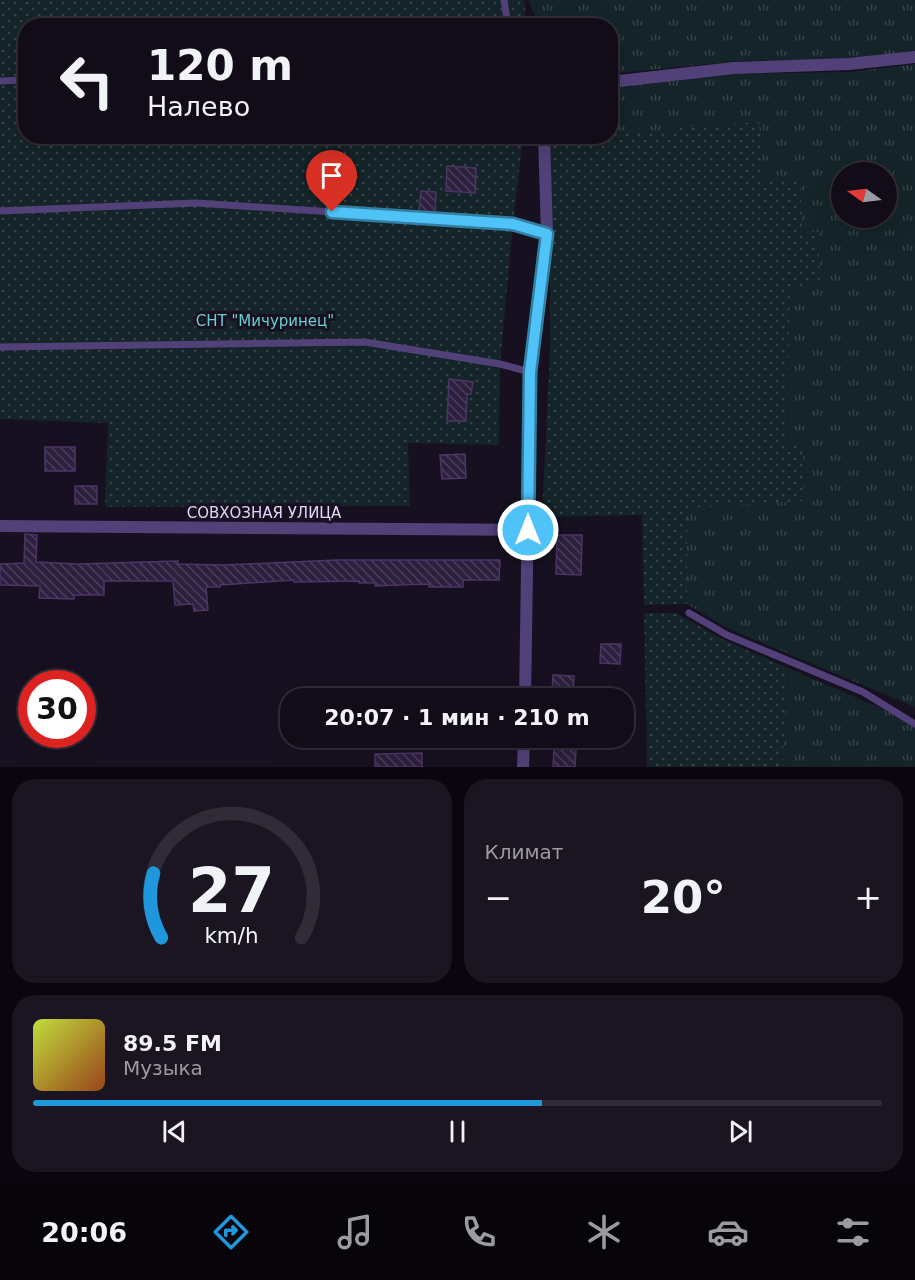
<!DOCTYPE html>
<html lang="ru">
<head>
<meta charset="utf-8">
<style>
	:root { --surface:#110c18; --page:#1a1521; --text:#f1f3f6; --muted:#9c9ba2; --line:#302c37; --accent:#1e97dc }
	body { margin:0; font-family:"DejaVu Sans",sans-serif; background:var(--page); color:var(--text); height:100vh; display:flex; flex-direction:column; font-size:22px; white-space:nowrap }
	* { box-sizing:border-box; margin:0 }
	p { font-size:20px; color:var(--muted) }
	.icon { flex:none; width:33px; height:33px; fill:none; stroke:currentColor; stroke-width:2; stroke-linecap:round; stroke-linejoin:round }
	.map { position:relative; height:767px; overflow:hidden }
	.details { display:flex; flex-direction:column; gap:12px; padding:12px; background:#09070d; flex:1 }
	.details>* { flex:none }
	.banner { position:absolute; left:18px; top:18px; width:600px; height:126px; border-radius:24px; box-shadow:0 6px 24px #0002,0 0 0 2px var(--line); background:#110c18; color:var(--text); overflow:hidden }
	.needle { width:39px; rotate:284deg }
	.buttons { position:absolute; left:831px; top:162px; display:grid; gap:12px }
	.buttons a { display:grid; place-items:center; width:66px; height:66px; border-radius:50%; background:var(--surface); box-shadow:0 6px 24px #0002,0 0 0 2px var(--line); font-size:30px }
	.speed { position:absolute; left:18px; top:670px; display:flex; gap:12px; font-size:30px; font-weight:700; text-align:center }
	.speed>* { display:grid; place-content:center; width:78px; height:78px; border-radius:50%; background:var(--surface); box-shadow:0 6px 24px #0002,0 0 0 2px var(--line); line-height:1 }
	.speed .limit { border:9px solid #d22; background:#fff; color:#111 }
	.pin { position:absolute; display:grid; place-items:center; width:51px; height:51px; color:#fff; margin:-62px -26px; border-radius:50% 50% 50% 0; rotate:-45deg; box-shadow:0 0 6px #0007 }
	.pin .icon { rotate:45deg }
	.me { position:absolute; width:66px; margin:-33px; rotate:0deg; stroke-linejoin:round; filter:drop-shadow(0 0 4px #0008) }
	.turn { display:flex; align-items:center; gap:21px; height:126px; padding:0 30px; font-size:27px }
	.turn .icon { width:78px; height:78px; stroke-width:2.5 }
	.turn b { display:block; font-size:42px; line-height:51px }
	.big { font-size:45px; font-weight:700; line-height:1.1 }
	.details .tile { flex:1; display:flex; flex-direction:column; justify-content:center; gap:9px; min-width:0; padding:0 21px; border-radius:24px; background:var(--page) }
	.details .dial { align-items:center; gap:0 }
	.dial svg { height:156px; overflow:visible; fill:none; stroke:var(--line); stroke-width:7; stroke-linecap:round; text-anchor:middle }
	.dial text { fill:var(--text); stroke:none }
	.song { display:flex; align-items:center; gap:18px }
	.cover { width:72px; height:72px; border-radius:9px; background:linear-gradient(135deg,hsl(70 70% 55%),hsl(20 70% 35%)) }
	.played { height:6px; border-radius:3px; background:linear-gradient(90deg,var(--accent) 60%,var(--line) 60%) }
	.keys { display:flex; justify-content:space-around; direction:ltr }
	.heat { display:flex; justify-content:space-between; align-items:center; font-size:33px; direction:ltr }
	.details .tiles { flex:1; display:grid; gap:12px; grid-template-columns:1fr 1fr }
	.tile:last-child { grid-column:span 2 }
	.trip { position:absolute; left:280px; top:688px; width:354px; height:60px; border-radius:24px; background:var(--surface); box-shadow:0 6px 24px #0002,0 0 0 2px var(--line); font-weight:700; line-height:60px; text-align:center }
	.tab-bar { display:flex; height:96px; justify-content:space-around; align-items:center; background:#07050a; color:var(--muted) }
	.tab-bar .icon { width:42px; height:42px }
	.tab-bar .on { color:var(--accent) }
	.tab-bar b { font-size:27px; color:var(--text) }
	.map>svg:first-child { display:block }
	.grass { fill:url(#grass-tufts); fill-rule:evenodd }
	.park { fill:url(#park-dots) }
	.building { fill:url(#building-back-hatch); stroke:#4c3467; stroke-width:1.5 }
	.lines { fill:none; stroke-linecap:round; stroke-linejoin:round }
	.lane { stroke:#524179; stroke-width:7 }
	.street { stroke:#524179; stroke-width:12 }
	.route-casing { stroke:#337fa1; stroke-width:15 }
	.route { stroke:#4fc3f7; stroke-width:10 }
	.labels { text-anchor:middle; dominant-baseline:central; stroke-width:6; stroke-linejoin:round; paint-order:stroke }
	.park-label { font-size:15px; fill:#6bcecf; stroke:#171020 }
	.street-label { font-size:15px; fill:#e3d5f9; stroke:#171020 }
</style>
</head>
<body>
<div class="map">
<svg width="915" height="767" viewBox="0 0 915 767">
	<defs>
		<pattern id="grass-tufts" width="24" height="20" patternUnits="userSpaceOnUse" patternTransform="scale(1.5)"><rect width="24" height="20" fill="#142429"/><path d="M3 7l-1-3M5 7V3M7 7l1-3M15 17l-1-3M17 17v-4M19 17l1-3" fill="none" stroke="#364349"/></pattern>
		<pattern id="park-dots" width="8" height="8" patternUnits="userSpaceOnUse" patternTransform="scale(1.5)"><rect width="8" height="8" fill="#142429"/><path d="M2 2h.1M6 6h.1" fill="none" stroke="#364349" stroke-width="1.8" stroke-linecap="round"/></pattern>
		<pattern id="building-back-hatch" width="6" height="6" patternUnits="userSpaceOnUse" patternTransform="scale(1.5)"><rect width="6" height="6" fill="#2d1f3e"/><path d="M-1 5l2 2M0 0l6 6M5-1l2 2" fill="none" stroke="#4b3f5b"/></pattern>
	</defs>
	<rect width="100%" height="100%" fill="#171020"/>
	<path class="grass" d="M 528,0 L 915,0 L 915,52 L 847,59 L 738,61 L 611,74 L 610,26 L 539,25 Z
		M 915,64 L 915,707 L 727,628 L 687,604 L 687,508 L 787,444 L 790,287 L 820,282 L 818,232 L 802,232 L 764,181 L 673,127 L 674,133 L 611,133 L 611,85 L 735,74 L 850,72 ZM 842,172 L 886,172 L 886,218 L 842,218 Z
		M 788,668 L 915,723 L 915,767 L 782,767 Z"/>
	<path class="park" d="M 0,0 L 523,0 L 525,4 L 526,25 L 26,26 L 26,136 L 523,137 L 513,224 L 500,364 L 499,445 L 408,443 L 410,506 L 105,507 L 108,423 L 0,419 Z
		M 759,122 L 764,180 L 800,178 L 802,232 L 818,232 L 820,282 L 790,288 L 787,444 L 803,446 L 804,501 L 687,508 L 687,604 L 644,605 L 642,515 L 542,517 L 550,354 L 550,137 L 610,136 L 611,133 L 673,133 L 673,127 Z
		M 644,613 L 676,613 L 722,639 L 788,668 L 782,767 L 647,767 Z"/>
	<path class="building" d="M 447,166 L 476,168 L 475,193 L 446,191 Z
		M 421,191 L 436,192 L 435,213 L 419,212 Z
		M 449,379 L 473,382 L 471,394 L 467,394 L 466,421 L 447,421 Z
		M 45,447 L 75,447 L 75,471 L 45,471 Z
		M 465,454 L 466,478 L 442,479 L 440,455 Z
		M 75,486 L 97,486 L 97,504 L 75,504 Z
		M 25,534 L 37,535 L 36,562 L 78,564 L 178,561 L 178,564 L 224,565 L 336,560 L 500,560 L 499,580 L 463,580 L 463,587 L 429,587 L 429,584 L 375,586 L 375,583 L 359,583 L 359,581 L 294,582 L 294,580 L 220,585 L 220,587 L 206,587 L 208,610 L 194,611 L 193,604 L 175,605 L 173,581 L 104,581 L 104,595 L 74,595 L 74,599 L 39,598 L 40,586 L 0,585 L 0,564 L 24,563 Z
		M 557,535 L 582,535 L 581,575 L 556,574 Z
		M 601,644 L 621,644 L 620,664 L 600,663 Z
		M 553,675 L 574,676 L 573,694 L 552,693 Z
		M 554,747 L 576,748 L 575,767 L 553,767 Z
		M 422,753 L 422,767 L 375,767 L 375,754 Z"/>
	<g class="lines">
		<path class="lane" d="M 504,0 L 508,26
			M 0,81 L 26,80
			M 0,211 L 196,203 L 513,224 L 547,234
			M 0,347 L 365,342 L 500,364 L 530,372
			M 689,613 L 727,635 L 863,692 L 915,724"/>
		<path class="street" d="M 610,82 L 734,68 L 849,64 L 915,57
			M 0,526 L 528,530
			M 525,699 L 530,372 L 547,234 L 544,136
			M 523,767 L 524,738"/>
	</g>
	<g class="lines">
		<g class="route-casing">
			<path id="route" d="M 332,212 L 513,224 L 547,234 L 530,372 L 528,530"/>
		</g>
		<use href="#route" class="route"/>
	</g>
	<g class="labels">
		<g class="park-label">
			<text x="265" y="321">СНТ "Мичуринец"</text>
		</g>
		<g class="street-label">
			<text x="264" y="513">СОВХОЗНАЯ УЛИЦА</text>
		</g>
	</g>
</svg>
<div class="buttons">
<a><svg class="needle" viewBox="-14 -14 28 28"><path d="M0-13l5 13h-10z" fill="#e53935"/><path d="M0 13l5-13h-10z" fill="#9c9ba2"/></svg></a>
</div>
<div class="speed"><div class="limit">30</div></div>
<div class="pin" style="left:332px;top:212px;background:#d93025"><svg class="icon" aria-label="arrive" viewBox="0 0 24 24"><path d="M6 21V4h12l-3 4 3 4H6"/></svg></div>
<svg class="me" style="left:528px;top:530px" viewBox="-20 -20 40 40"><circle r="17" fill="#4fc3f7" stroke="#fff" stroke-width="3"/><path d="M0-11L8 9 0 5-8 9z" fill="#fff"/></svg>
<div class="trip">20:07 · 1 мин · 210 m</div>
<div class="banner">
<div class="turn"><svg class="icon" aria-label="left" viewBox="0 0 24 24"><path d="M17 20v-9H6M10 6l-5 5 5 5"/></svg><div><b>120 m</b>Налево</div></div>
</div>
</div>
<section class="details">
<div class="tiles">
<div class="tile dial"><svg viewBox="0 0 100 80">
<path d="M14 69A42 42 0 1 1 86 69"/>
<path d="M14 69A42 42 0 0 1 10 36" stroke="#1e97dc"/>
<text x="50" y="56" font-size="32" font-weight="700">27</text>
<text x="50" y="72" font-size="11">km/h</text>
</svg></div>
<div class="tile"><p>Климат</p>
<div class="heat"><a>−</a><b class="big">20°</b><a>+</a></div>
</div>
<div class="tile">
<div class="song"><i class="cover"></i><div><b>89.5 FM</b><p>Музыка</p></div></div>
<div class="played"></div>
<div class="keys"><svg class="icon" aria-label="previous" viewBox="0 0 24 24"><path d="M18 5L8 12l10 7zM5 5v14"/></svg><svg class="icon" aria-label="pause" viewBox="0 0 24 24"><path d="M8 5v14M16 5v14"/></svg><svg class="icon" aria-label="next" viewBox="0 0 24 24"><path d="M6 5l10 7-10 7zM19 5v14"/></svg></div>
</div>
</div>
</section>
<nav class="tab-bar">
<b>20:06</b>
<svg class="icon on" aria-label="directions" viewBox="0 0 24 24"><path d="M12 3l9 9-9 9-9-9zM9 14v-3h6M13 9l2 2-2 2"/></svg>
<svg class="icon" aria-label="music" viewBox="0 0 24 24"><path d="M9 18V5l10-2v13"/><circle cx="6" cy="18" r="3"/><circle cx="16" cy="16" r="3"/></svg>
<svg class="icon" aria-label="phone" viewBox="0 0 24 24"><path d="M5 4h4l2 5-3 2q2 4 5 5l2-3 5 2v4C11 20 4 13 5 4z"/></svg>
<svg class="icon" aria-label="climate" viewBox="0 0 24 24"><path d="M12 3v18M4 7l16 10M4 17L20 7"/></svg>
<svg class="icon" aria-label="car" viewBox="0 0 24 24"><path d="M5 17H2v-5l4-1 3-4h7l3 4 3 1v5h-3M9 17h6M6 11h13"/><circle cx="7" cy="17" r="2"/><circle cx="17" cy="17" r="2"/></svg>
<svg class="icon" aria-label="filters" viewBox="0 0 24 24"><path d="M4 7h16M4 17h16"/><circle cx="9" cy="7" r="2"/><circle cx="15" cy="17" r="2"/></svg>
</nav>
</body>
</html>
